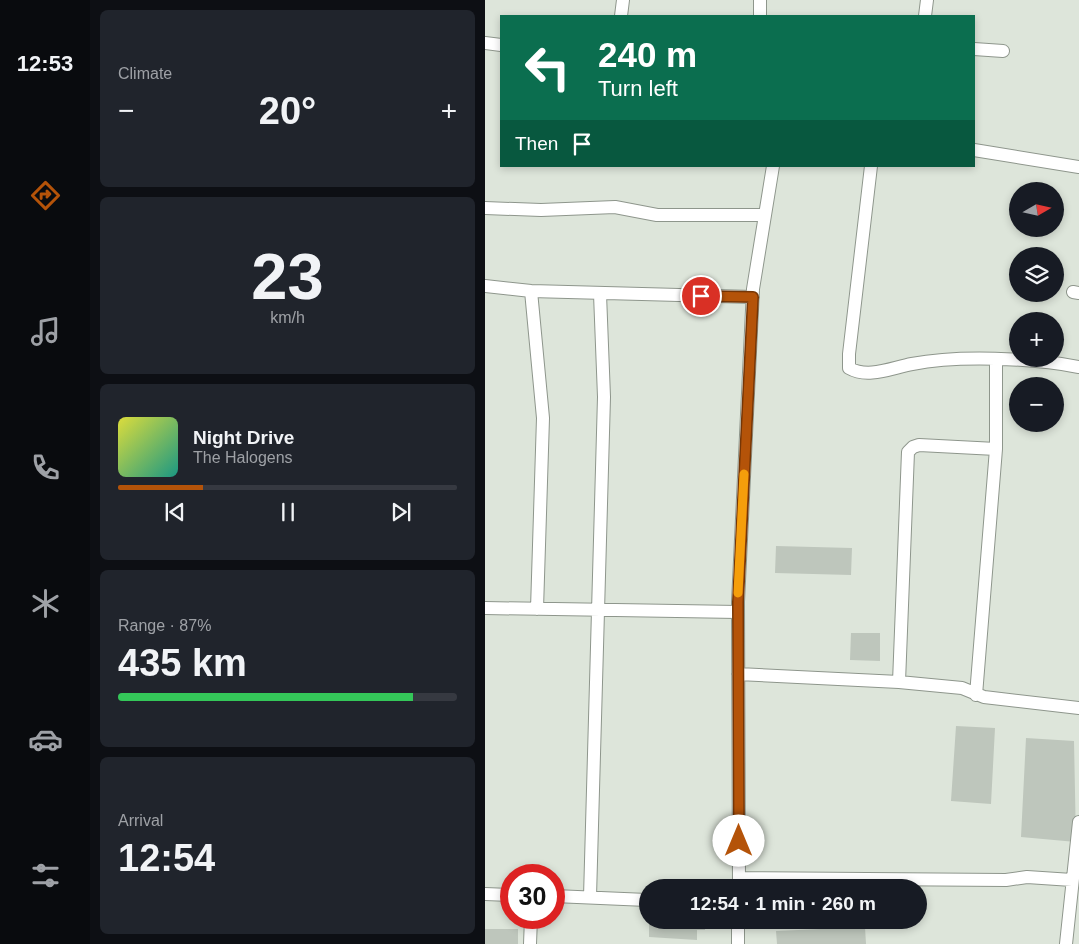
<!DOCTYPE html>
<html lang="en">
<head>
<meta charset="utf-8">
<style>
	:root { --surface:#171b24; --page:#20242c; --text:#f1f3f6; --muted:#9ea1a6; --line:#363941; --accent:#b45309 }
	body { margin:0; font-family:Helvetica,sans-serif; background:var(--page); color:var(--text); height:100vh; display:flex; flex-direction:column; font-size:19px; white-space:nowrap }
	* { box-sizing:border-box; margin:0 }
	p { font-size:16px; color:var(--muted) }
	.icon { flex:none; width:28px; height:28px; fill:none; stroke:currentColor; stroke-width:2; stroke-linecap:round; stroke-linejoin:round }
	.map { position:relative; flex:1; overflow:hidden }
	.drawer { display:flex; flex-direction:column; gap:10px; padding:10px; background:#0d0f14; width:395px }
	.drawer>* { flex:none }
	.guide { position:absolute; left:15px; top:15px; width:475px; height:152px; border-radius:0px; box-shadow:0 2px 8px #0003; background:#0b6e4f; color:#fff; overflow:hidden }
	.needle { width:32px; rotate:81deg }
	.fabs { position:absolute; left:524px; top:182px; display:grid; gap:10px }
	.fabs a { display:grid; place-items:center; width:55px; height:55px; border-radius:50%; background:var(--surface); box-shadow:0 2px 8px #0003; font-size:25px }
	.speed { position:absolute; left:15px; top:864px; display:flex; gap:10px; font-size:25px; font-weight:700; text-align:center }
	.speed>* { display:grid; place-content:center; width:65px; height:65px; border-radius:50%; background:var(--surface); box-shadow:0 2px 8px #0003; line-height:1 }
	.speed .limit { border:8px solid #d22; background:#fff; color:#111 }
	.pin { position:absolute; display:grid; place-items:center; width:42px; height:42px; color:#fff; margin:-21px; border:2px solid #fff; border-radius:50%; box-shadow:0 1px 5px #0007 }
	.me { position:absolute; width:55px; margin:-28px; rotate:0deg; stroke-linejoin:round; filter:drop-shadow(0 0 4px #0008) }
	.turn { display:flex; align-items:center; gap:18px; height:105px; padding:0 15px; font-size:22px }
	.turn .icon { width:65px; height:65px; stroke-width:2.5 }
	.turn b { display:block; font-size:35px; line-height:42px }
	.then { display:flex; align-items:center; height:48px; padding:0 15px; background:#0003; gap:10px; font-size:19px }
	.big { font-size:38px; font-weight:700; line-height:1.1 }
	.drawer .card { flex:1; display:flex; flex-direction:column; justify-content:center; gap:8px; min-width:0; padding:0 18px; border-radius:8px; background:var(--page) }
	.drawer .dial { align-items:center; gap:0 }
	.dial b { font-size:65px; line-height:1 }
	.song { display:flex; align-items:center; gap:15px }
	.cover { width:60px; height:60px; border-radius:8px; background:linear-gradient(135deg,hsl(60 70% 55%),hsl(170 70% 35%)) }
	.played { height:5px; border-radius:2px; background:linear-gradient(90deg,var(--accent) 25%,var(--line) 25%) }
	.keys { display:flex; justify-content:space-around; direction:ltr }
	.heat { display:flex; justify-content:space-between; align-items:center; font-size:28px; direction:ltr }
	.charge { height:8px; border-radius:4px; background:linear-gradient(90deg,#34c759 87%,var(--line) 0) }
	.trip { position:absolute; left:154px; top:879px; width:288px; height:50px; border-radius:25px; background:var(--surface); box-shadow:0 2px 8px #0003; font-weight:700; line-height:50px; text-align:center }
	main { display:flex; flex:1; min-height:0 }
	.tabs { display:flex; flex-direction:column; width:90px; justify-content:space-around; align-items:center; background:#090b0e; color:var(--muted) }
	.tabs .icon { width:35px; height:35px }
	.tabs .active { color:var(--accent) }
	.tabs b { font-size:22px; color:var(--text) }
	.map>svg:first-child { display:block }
	.building { fill:#bec6bc }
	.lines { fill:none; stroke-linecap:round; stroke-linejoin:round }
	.minor-casing { stroke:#8e968c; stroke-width:14 }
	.minor { stroke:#fff; stroke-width:12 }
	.route-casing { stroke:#753606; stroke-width:12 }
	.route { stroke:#b45309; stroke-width:9 }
	.slow { stroke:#f59e0b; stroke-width:9 }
</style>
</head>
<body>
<main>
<nav class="tabs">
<b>12:53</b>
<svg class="icon active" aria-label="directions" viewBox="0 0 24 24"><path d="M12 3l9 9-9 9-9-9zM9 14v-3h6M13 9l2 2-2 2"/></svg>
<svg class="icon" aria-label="music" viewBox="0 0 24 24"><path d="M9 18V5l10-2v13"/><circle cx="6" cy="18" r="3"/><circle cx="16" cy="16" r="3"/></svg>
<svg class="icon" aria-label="phone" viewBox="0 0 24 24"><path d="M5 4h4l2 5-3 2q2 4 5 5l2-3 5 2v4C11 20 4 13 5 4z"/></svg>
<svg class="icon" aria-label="climate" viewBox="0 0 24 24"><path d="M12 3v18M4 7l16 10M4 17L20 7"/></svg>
<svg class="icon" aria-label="car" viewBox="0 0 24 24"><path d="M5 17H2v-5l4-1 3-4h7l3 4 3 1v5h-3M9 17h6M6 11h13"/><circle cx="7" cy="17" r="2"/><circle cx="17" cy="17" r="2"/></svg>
<svg class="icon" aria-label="filters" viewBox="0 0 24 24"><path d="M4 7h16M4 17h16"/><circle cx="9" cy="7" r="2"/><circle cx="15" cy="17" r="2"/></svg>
</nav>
<section class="drawer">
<div class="card"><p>Climate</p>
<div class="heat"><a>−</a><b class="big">20°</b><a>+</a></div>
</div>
<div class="card dial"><b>23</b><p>km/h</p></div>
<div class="card">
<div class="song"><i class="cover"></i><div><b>Night Drive</b><p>The Halogens</p></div></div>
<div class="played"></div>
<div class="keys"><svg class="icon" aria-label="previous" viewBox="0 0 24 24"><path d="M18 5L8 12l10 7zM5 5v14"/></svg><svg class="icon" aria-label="pause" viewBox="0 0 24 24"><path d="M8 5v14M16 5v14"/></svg><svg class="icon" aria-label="next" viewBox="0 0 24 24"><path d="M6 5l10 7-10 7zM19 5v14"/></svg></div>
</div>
<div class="card"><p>Range · 87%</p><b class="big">435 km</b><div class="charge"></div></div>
<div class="card"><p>Arrival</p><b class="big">12:54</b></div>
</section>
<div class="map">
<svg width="594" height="944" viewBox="0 0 594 944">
	<rect width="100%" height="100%" fill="#dde5da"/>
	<path class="building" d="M 291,546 L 367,548 L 366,575 L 290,573 Z
		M 366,633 L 395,633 L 395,661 L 365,660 Z
		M 471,726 L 510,728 L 506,804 L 466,801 Z
		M 541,738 L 589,741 L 591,842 L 536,837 Z
		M 164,920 L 221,920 L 220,930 L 212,930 L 212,940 L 164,937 Z
		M 380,927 L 381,944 L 292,944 L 291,931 Z
		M 0,929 L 33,929 L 33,944 L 0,944 Z"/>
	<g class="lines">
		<g class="minor-casing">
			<path id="minor" d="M 275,0 L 275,16
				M 136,16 L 138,0
				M 440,16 L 442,0
				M 0,43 L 16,45
				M 489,49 L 518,51
				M 489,150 L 594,167
				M 386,166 L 364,354 L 364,368 C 383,379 406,368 427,364 C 473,355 547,358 594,367
				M 0,208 L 56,210 L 130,207 L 172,215 L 280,215
				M 0,286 L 46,291 L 268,297
				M 46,291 L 58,418 L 52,609
				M 588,292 L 594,293
				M 0,608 L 253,612
				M 253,674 L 414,682 L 477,688 L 499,697 L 594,708
				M 414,682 L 423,452 L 428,447 L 434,445 L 511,449
				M 491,695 L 511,449 L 511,360
				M 254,878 L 521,880 L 542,877 L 587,880
				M 254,888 L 253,602 L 268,289 L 288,166
				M 0,894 L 26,895
				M 69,896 L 162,900
				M 105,897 L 119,397 L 115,294
				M 45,944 L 46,918
				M 253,944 L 253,920
				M 581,944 L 594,822"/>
		</g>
		<use href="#minor" class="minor"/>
	</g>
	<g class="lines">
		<g class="route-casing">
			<path id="route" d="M 216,296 L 268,297 L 253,602 L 254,841"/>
		</g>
		<use href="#route" class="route"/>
		<path class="slow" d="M 253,593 L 259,474"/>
	</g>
</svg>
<div class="fabs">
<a><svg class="needle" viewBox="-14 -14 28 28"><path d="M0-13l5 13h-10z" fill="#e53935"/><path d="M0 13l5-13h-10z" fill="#9ea1a6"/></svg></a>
<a><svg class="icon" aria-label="layers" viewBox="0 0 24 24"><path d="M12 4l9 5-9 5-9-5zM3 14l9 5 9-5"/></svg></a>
<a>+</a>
<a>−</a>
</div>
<div class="speed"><div class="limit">30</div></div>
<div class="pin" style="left:216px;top:296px;background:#d93025"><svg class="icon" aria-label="arrive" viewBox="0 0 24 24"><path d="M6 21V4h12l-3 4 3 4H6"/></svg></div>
<svg class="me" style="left:254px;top:841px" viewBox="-20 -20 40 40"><circle r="19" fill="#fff"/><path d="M0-13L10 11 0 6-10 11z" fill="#b45309"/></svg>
<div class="trip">12:54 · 1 min · 260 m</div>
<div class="guide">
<div class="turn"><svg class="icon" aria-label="left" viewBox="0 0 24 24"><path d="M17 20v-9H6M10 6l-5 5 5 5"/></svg><div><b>240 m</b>Turn left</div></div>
<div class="then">Then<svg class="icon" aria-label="arrive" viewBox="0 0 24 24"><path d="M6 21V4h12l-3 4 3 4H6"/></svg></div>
</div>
</div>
</main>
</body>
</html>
